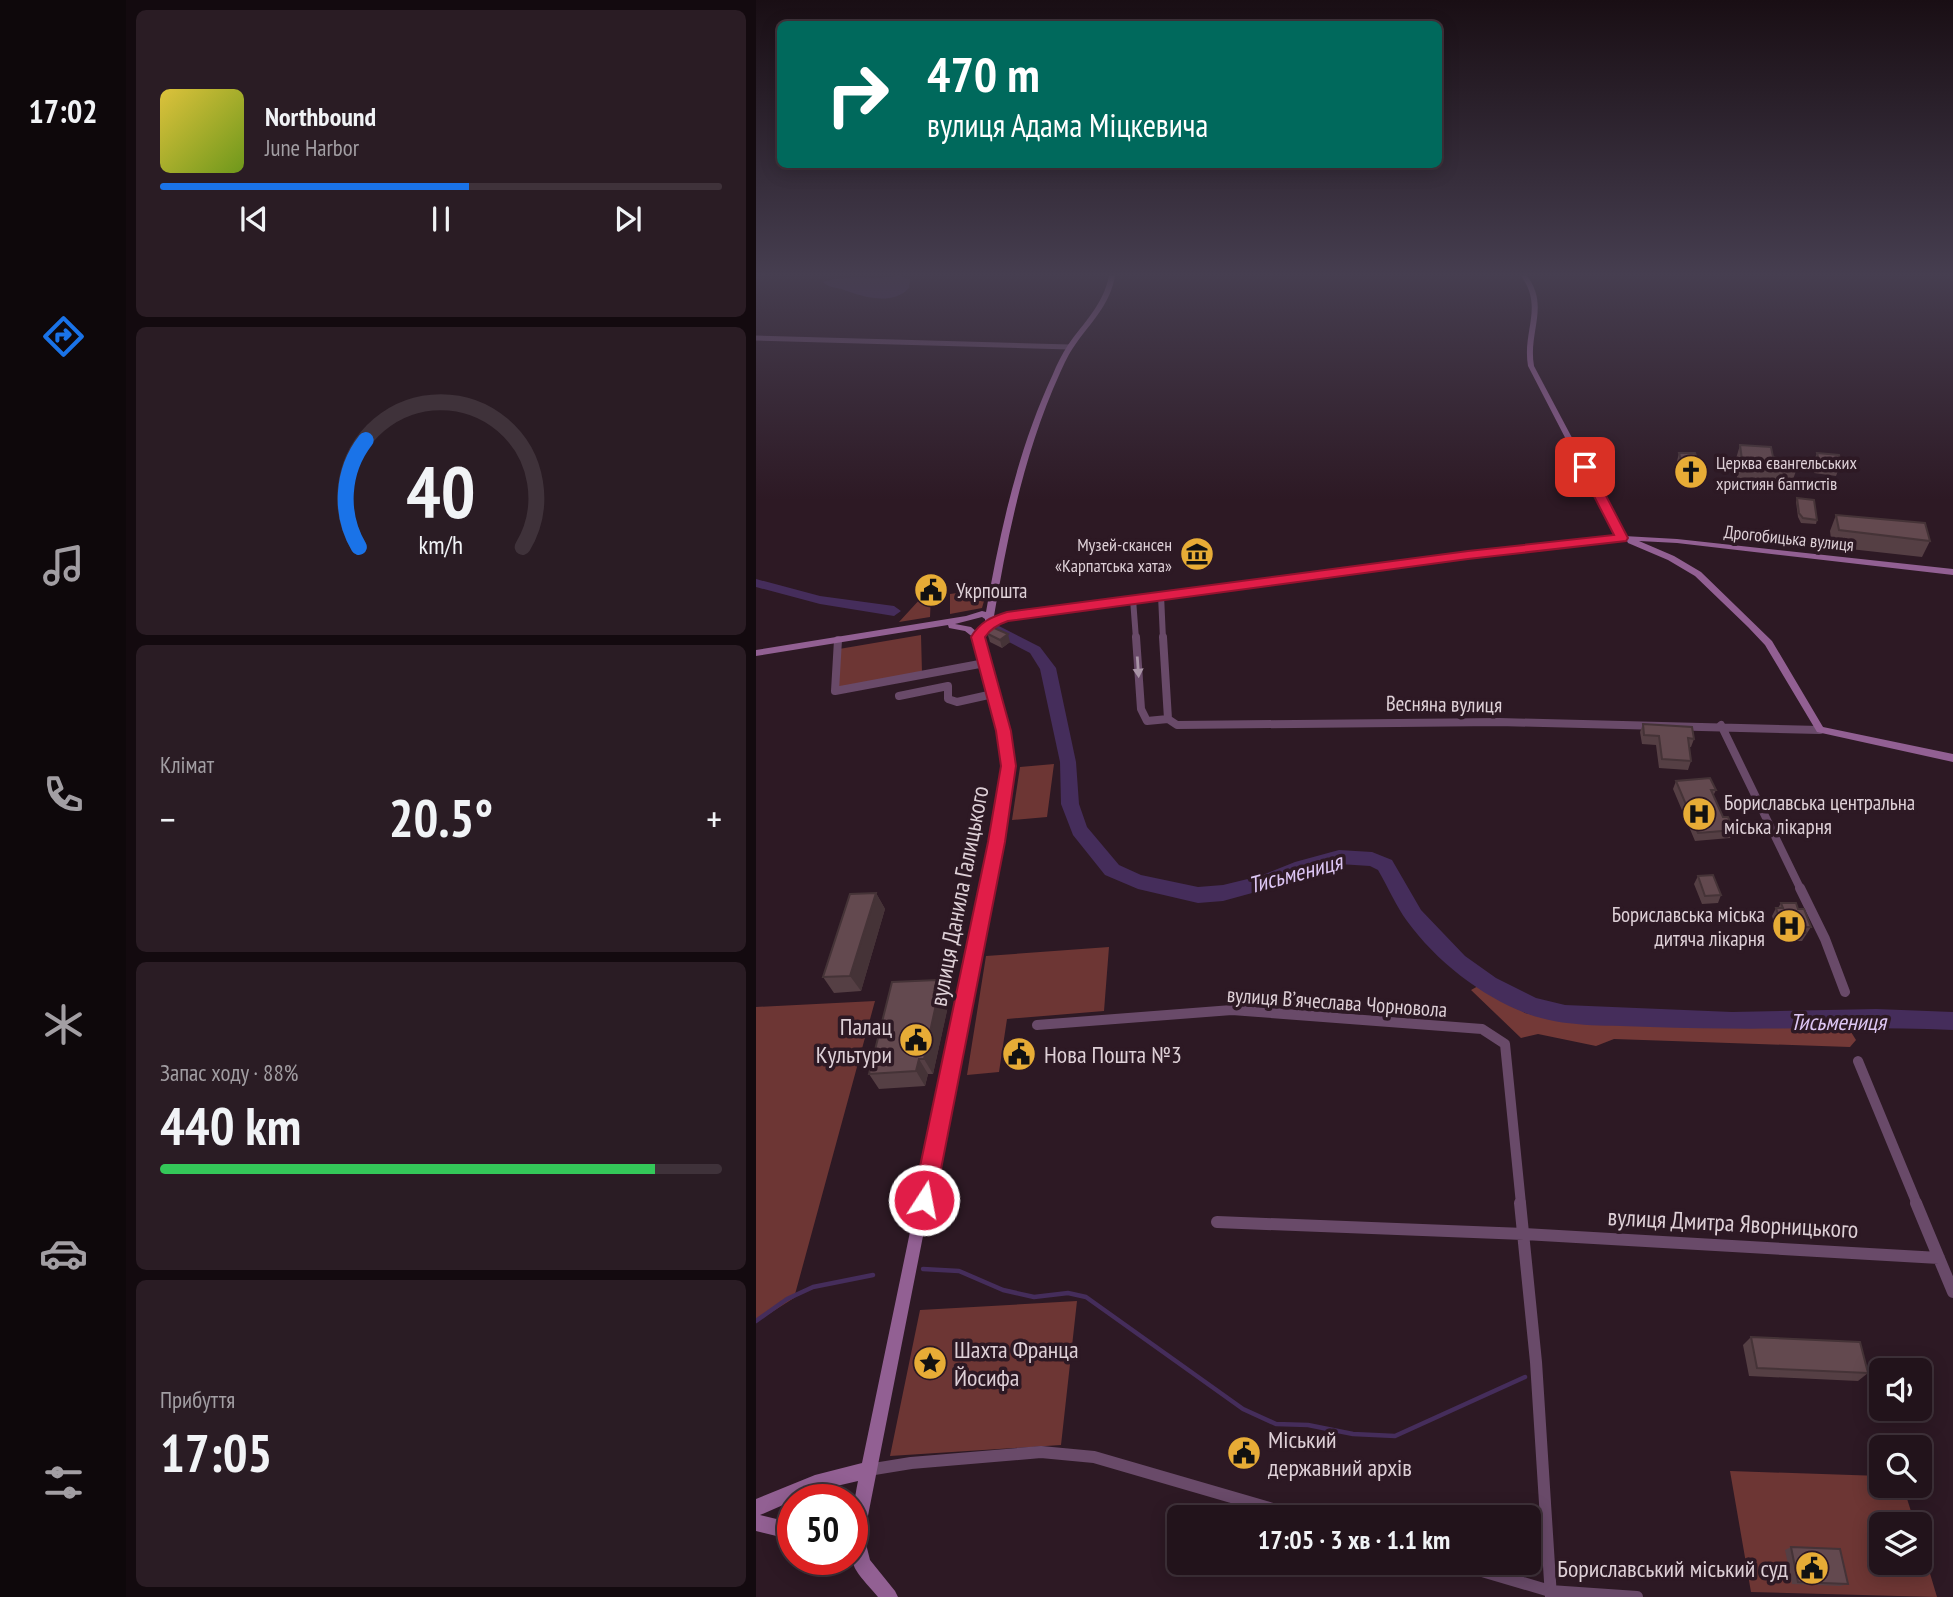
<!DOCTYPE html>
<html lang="uk">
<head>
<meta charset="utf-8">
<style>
	:root { --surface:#22131b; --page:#2a1c24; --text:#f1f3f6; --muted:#a29ea3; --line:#3f323a; --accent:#1a73e8 }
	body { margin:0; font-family:"PT Sans Narrow",sans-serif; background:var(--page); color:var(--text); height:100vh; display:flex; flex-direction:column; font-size:26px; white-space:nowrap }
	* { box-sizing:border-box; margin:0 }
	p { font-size:23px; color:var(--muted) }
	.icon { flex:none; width:38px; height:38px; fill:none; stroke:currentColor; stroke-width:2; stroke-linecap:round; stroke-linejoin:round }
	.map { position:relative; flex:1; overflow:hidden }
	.panel { display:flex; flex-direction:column; gap:10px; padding:10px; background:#130a0f; width:630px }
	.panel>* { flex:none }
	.banner { position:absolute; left:21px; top:21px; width:665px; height:147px; border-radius:10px; box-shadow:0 4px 18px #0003,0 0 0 2px var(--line); background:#00695c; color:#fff; overflow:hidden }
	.controls { position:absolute; left:1113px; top:1358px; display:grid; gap:14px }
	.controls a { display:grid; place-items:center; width:63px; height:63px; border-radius:10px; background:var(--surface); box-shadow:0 4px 18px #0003,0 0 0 2px var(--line); font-size:35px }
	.speed { position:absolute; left:21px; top:1484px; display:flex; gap:14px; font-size:35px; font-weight:700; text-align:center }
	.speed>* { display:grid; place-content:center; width:91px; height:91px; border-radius:50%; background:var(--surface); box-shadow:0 4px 18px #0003,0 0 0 2px var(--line); line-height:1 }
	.speed .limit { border:10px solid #d22; background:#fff; color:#111 }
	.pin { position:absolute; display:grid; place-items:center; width:60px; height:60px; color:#fff; margin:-30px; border-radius:14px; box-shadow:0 4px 10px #0006 }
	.me { position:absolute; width:77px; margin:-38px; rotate:11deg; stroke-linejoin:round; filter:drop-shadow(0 0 5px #0008) }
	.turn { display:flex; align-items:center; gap:24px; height:147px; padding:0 35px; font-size:32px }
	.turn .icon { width:91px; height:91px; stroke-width:2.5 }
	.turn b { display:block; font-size:49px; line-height:60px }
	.big { font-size:52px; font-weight:700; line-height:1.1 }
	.panel .card { flex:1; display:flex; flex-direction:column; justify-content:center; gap:10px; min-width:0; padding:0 24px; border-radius:10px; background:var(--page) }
	.panel .dial { align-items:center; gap:0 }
	.dial svg { height:182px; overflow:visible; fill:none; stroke:var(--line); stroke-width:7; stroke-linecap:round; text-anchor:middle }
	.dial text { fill:var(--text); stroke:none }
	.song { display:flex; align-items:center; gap:21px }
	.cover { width:84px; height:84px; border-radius:10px; background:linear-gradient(135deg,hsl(50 70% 55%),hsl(80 70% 35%)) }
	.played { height:7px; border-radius:4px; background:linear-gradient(90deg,var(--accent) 55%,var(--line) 55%) }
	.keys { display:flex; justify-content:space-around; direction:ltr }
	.heat { display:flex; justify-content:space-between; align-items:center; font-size:38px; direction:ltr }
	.charge { height:10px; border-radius:5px; background:linear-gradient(90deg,#34c759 88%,var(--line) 0) }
	.trip { position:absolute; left:411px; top:1505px; width:374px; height:70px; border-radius:10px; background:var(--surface); box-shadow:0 4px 18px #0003,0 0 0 2px var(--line); font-weight:700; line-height:70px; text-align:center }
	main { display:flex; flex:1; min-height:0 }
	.dock { display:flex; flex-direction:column; width:126px; justify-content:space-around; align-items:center; background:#0e080b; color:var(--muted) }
	.dock .icon { width:49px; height:49px }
	.dock .selected { color:var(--accent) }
	.dock b { font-size:32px; color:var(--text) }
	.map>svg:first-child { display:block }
	.green { fill:#6d3634 }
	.forest { fill:#733937 }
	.water { fill:#452d5b }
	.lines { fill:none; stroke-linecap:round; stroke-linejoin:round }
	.stream { stroke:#452d5b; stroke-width:4.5 }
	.river { fill:#452d5b; fill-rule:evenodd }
	.street-far4 { stroke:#694a69; stroke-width:5 }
	.street-far3 { stroke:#694a69; stroke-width:6 }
	.street-far2 { stroke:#694a69; stroke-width:8 }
	.street-far1 { stroke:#694a69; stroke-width:10 }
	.street { stroke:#694a69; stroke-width:12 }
	.secondary { fill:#926093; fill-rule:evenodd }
	.wall { fill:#553f44 }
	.shaded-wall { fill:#453337 }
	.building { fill:#63494f; stroke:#453337; stroke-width:2 }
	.oneway { fill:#a994a6 }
	.route { fill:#e11d48; stroke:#92132f; stroke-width:2 }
	.labels { text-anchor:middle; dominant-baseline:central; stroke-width:7; stroke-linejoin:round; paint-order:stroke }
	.far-poi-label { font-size:18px; fill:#ded0d7; stroke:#2d1924; text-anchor:start }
	.far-street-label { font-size:18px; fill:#ded0d7; stroke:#2d1924 }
	.poi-label { font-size:21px; fill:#ded0d7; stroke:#2d1924; text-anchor:start }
	.street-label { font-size:21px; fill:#ded0d7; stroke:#2d1924 }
	.water-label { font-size:23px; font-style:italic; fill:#ddc6f4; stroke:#2d1924 }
	.near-street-label { font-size:24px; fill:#ded0d7; stroke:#2d1924 }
	.near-poi-label { font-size:24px; fill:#ded0d7; stroke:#2d1924; text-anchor:start }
</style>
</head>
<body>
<main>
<nav class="dock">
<b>17:02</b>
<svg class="icon selected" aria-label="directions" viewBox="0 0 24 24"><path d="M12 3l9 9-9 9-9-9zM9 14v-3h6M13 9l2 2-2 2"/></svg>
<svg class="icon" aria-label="music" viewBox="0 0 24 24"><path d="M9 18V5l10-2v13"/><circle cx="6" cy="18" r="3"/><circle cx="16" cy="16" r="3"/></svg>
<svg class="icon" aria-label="phone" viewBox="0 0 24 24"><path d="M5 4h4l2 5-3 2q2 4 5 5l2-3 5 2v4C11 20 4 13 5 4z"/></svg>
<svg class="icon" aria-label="climate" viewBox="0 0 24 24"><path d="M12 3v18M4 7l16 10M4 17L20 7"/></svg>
<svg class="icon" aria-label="car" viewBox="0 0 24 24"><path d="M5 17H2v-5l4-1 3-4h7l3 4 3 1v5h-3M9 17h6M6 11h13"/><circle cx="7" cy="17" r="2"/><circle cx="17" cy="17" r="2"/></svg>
<svg class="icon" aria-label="filters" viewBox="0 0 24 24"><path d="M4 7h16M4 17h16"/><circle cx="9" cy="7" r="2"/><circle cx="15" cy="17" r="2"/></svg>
</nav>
<section class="panel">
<div class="card">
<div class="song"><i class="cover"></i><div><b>Northbound</b><p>June Harbor</p></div></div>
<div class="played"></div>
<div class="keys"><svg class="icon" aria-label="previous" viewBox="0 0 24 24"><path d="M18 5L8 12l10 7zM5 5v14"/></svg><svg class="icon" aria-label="pause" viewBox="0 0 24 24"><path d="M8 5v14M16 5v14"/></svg><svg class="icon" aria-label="next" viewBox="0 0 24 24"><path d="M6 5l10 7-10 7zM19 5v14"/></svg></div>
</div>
<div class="card dial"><svg viewBox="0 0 100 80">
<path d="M14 69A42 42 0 1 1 86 69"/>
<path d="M14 69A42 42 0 0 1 17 22" stroke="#1a73e8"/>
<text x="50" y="56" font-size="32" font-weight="700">40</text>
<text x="50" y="72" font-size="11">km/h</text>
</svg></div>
<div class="card"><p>Клімат</p>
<div class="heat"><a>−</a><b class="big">20.5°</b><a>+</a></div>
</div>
<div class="card"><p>Запас ходу · 88%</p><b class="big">440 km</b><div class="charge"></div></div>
<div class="card"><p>Прибуття</p><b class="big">17:05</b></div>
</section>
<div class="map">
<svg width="1197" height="1597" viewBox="0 0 1197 1597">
	<rect width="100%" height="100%" fill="#2d1924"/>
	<path class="green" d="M 224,590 L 230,594 L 226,608 L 194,614 L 194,594 Z
		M 175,596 L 174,617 L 143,622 L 165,598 Z
		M 165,635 L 166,673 L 82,688 L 83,649 Z
		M 298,764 L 291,817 L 256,820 L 264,767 Z
		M 353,947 L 348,1011 L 251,1019 L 243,1072 L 211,1075 L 230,956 Z
		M 119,1001 L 38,1298 L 0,1322 L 0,1007 Z
		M 321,1301 L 305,1445 L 134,1456 L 164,1310 Z
		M 974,1471 L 1125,1476 L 1125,1486 L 1147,1486 L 1159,1524 L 1125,1524 L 1125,1563 L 1164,1563 L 1164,1540 L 1181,1597 L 995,1592 Z"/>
	<path class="forest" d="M 724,985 L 769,1013 L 808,1022 L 977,1028 L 1090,1024 L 1100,1040 L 1094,1047 L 858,1039 L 840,1046 L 782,1034 L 765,1038 L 715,990 Z"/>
	<path class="water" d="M 143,276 L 154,279 L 153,288 C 136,306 108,297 88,290 C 80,287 73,288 67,282 C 93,274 116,281 143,276 Z"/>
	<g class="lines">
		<path class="stream" d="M 167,1269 L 203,1271 L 247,1290 L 278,1297 L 312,1293 L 330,1297 L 487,1409 L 520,1424 L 552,1425 L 597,1434 L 639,1436 L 769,1377
			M 0,1321 L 31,1299 L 57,1287 L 117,1275"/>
		<path class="river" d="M 0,579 L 64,596 L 138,606 L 145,611 L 138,616 L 64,604 L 0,587 Z
			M 241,625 L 284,647 L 300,668 L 320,762 L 323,804 L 331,827 L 363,865 L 385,875 L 442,887 L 467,885 L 504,876 L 539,862 L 583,850 L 616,852 L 636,860 L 665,910 L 709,956 L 740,978 L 780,998 L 809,1005 L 976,1012 L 1120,1009 L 1197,1012 L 1197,1030 C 1096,1026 995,1031 894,1027 C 853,1025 811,1028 772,1014 C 726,997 680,961 651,921 C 640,906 632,887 622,870 L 614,866 L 583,864 L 550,873 L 507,890 L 467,901 L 442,903 L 382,889 L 349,875 L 317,835 L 305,804 L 304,762 L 284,669 L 274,653 L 236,633 L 234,630 L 236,627 Z"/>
		<path class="street-far4" d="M 0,338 L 314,347"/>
		<path class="street-far3" d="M 405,595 L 407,639
			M 377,599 L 380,639"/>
		<path class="street-far2" d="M 380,637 L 385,709 L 391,721 L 412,719 L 421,725 L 743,722 L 1064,730
			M 407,637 L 412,719
			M 82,640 L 79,691 L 229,663
			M 143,696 L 192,686 L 192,699 L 201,702 L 237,694
			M 965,725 L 1045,890"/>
		<path class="street-far1" d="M 1044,888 L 1069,939 L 1089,992
			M 281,1025 L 476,1010 L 726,1029 L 749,1044 L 765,1204
			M 1102,1061 L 1161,1204"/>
		<path class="street" d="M 764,1203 L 780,1362 L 795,1597
			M 1160,1203 L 1197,1292
			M 461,1222 L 768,1234 L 1183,1258
			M 112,1470 L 155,1463 L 285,1452 L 338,1457 L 544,1517
			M 699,1563 L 794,1591 L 881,1597"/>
		<path class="secondary" d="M 353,276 L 359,276 C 354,305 335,322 319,345 C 313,353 308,364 304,373 C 269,450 252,533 238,616 L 712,553 L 860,536 L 772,366 C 766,331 788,307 765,276 L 771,276 C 794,306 772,332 778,366 L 868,536 L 921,539 L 1197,569 L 1197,575 L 921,543 L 883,541 L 918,556 L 945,572 L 1016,641 L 1067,727 L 1197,754 L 1197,762 L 1061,732 L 1009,645 L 992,627 L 939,576 L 912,560 L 872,543 L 871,541 L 712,557 L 238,621 L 227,637 L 257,755 L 253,799 L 108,1536 L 114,1560 L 139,1591 L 142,1597 L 122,1597 C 115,1588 106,1580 100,1570 C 90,1554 98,1500 102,1481 L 59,1491 L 4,1515 L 37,1523 L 37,1540 L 0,1531 L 0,1499 L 59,1475 L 106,1463 L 235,842 L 243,799 L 247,755 L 218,638 L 209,631 L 193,628 L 192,625 L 0,656 L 0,650 L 210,616 L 226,611 L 230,612 C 244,531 262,449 297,374 C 301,364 306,354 312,345 C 328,322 347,305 353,276 ZM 226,617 L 229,619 L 229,622 L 221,632 L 215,627 L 199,624 Z"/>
	</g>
	<path class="wall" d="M 984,445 L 1017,457 L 1040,471 L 1034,488 L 982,484 L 979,462 Z
		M 923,453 L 944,467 L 940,480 L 924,479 L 920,465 Z
		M 1061,453 L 1085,463 L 1080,476 L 1058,473 L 1056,465 Z
		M 1041,498 L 1061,520 L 1060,524 L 1045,523 L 1042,517 L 1040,502 Z
		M 1080,515 L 1174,541 L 1166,557 L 1076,547 L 1074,531 Z
		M 230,629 L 254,642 L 246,648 L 234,642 Z
		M 887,724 L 938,739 L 935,747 L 933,747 L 935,761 L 932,770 L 903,768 L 900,745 L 886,744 L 884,732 Z
		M 920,781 L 960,790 L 957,796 L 967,817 L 978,830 L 974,838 L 939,841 L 917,789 Z
		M 942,876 L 965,895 L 962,903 L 946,904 L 938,884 Z
		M 120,893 L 129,909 L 105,991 L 78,993 L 67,977 Z
		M 1025,903 L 1042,909 L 1055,927 L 1046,941 L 1031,941 L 1029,935 L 1022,935 L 1016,916 L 1020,908 L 1022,908 Z
		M 181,980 L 189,995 L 188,1000 L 192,1006 L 177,1074 L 172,1074 L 169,1086 L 123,1089 L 113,1074 Z
		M 995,1337 L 1112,1373 L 1102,1381 L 993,1376 L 987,1345 Z
		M 1035,1547 L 1092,1584 L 1084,1586 L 1036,1584 L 1029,1550 Z"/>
	<path class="shaded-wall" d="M 252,634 L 254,642 L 246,648 L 244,640 Z
		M 120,893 L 129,909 L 105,991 L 94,976 Z
		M 181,980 L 189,995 L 188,1000 L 192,1006 L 177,1074 L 168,1059 Z
		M 163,1059 L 172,1074 L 169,1086 L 160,1071 Z"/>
	<path class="building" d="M 984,445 L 1015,447 L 1017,457 L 1039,462 L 1040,471 L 987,467 Z
		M 923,453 L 939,453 L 944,467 L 927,467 Z
		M 1061,453 L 1083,455 L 1085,463 L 1063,461 Z
		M 1041,498 L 1058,500 L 1061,520 L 1047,518 L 1043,513 Z
		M 1080,515 L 1169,523 L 1174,541 L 1083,530 Z
		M 236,627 L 252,634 L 244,640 L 232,634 L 230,629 Z
		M 887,724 L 936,727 L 938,739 L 932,738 L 935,761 L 906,759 L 903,736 L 888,735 Z
		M 954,778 L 960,790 L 955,790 L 967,817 L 972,817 L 978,830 L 942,833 L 920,781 Z
		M 957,875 L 965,895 L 949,896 L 942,876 Z
		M 120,893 L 94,976 L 67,977 L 94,894 Z
		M 1025,903 L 1040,903 L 1042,909 L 1048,909 L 1055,927 L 1048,927 L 1050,933 L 1035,933 L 1033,927 L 1026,927 L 1020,908 L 1027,908 Z
		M 181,980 L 178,991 L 183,991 L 168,1059 L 163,1059 L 160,1071 L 113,1074 L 136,982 Z
		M 995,1337 L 1104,1342 L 1112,1373 L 1001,1368 Z
		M 1035,1547 L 1084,1549 L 1092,1584 L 1042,1582 Z"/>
	<defs><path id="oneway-solid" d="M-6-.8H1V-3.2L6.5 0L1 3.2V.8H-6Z" transform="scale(1.75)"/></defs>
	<use class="oneway" href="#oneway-solid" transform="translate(382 667) rotate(86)"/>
	<linearGradient id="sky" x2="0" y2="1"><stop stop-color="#190e14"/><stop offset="0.55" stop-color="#463e50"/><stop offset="1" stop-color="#463e50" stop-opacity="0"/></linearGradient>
	<rect width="1197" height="500" fill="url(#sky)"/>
	<path class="route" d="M 829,464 L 835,467 L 872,538 L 870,541 L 712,559 L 252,621 C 243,624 235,628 229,637 L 255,731 L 260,766 L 249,842 L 179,1200 L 176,1207 L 168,1210 L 160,1207 L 157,1200 L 232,842 L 245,766 L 240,731 L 215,637 C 224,622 235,617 251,612 L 712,551 L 858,535 L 823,467 Z"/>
	<defs>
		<g id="church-disc" transform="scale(1.75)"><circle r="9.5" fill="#e7ac36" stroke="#2d1924"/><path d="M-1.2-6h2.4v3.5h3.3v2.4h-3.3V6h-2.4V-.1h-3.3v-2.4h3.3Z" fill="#111"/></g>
		<g id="museum-disc" transform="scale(1.75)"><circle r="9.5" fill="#e7ac36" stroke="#2d1924"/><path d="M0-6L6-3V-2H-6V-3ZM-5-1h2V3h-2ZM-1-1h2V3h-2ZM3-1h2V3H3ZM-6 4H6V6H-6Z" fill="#111"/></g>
		<g id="civic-disc" transform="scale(1.75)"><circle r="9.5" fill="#e7ac36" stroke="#2d1924"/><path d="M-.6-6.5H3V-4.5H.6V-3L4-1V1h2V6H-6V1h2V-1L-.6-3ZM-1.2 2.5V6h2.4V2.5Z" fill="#111"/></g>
		<g id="hospital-disc" transform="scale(1.75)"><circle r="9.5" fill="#e7ac36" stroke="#2d1924"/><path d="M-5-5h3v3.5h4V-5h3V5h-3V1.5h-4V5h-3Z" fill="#111"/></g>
		<g id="sight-disc" transform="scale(1.75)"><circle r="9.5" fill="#e7ac36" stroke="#2d1924"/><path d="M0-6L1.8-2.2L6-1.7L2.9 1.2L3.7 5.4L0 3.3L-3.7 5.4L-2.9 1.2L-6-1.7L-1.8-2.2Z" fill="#111"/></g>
	</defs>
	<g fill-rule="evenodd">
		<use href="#church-disc" x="935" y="472"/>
		<use href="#museum-disc" x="441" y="554"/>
		<use href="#civic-disc" x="175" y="590"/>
		<use href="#hospital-disc" x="943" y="814"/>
		<use href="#hospital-disc" x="1033" y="926"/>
		<use href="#civic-disc" x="160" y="1040"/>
		<use href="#civic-disc" x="263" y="1054"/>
		<use href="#sight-disc" x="174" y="1363"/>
		<use href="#civic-disc" x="488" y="1453"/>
		<use href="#civic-disc" x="1056" y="1568"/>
	</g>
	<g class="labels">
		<g class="far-poi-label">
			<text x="960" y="462">Церква євангельських<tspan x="960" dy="21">християн баптистів</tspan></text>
			<text x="416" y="544" text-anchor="end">Музей-скансен<tspan x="416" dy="21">«Карпатська хата»</tspan></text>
		</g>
		<g class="far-street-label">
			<text transform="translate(1033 538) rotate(6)">Дрогобицька вулиця</text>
		</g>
		<g class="poi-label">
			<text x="200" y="590">Укрпошта</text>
			<text x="968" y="802">Бориславська центральна<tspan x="968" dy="24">міська лікарня</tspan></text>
			<text x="1009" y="914" text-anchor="end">Бориславська міська<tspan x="1009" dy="24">дитяча лікарня</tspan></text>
		</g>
		<g class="street-label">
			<text transform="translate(688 704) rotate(1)">Весняна вулиця</text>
			<text transform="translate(581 1002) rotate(4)">вулиця Вʼячеслава Чорновола</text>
		</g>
		<g class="water-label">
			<text transform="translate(539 873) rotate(-15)">Тисьмениця</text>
			<text x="1082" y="1021">Тисьмениця</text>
		</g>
		<g class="near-street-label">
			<text transform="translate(203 896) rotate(-79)">вулиця Данила Галицького</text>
			<text transform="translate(977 1223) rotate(3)">вулиця Дмитра Яворницького</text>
		</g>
		<g class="near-poi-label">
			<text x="136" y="1026" text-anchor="end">Палац<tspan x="136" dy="28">Культури</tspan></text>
			<text x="288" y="1054">Нова Пошта №3</text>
			<text x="198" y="1349">Шахта Франца<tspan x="198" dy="28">Йосифа</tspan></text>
			<text x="512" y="1439">Міський<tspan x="512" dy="28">державний архів</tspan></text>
			<text x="1032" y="1568" text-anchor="end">Бориславський міський суд</text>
		</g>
	</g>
</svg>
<div class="controls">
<a><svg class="icon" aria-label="sound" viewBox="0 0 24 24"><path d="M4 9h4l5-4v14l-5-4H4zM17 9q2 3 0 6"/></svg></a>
<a><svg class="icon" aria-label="search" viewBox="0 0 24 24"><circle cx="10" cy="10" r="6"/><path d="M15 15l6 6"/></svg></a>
<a><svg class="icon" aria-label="layers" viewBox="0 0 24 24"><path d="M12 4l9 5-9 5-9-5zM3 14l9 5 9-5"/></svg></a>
</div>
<div class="speed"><div class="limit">50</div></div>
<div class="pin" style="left:829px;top:467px;background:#d93025"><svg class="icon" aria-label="arrive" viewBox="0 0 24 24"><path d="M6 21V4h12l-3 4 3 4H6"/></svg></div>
<svg class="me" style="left:168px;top:1200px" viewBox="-20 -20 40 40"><circle r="17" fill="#e11d48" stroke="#fff" stroke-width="3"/><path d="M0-11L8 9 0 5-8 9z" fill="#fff"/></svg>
<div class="trip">17:05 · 3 хв · 1.1 km</div>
<div class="banner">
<div class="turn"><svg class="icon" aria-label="right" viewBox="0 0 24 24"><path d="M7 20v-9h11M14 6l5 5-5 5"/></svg><div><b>470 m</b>вулиця Адама Міцкевича</div></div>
</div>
</div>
</main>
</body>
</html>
